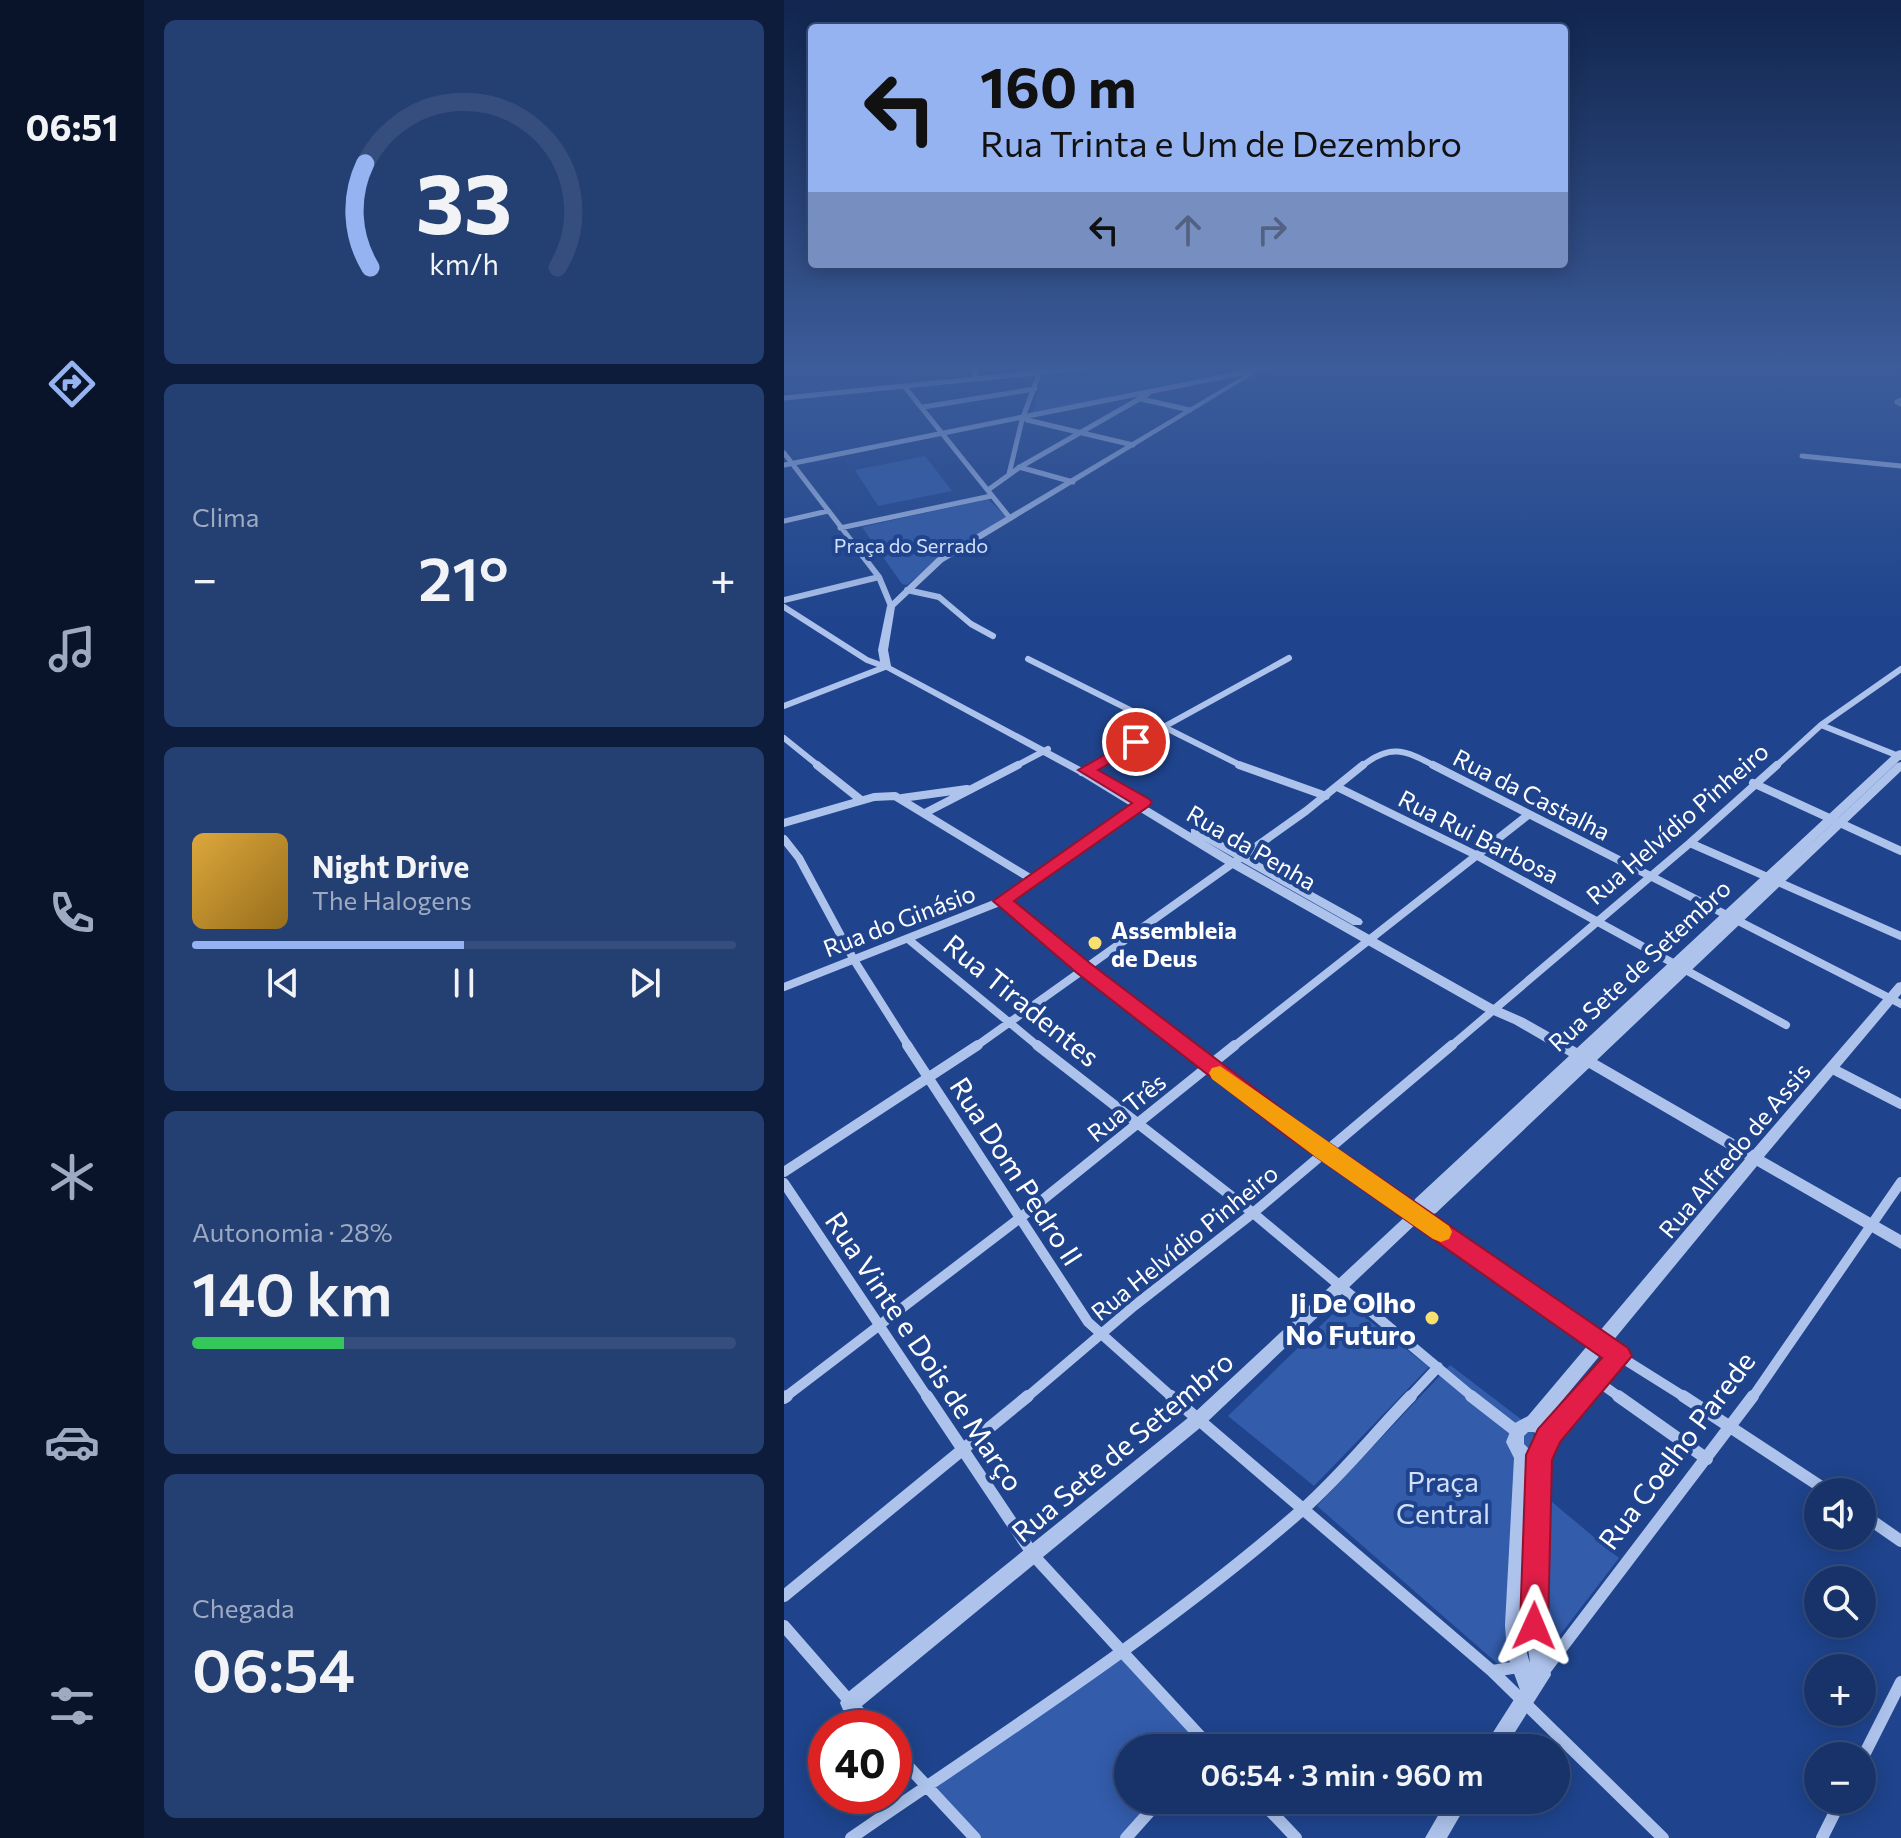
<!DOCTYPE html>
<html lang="pt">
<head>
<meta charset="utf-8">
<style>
	:root { --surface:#17336a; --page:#243f72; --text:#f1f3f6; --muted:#9eaac1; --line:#364e7e; --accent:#95b2f1 }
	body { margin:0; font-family:Commissioner,sans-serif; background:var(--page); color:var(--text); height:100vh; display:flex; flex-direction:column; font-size:30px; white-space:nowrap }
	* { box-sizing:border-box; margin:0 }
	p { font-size:26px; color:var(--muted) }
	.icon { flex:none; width:44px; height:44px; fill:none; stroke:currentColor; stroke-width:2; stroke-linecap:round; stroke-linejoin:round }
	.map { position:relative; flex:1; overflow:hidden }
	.drawer { display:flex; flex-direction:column; gap:20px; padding:20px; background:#0d1c3a; width:640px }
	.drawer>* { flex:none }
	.top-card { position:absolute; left:24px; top:24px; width:760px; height:244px; border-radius:8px; box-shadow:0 4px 20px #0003,0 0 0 2px var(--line); background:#95b2f1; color:#111; overflow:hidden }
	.controls { position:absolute; left:1020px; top:1478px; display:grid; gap:16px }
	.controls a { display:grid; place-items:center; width:72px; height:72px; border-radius:50%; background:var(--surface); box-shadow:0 4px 20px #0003,0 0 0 2px var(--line); font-size:40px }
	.speed { position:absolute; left:24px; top:1710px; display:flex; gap:16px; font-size:40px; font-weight:700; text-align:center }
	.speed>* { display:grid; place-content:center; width:104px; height:104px; border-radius:50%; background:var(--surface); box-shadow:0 4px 20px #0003,0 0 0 2px var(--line); line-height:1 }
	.speed .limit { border:12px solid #d22; background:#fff; color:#111 }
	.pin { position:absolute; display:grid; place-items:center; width:68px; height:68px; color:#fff; margin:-34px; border:4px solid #fff; border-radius:50%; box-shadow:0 2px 8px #0007 }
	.me { position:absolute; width:88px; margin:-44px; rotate:1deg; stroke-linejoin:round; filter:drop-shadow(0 0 6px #0008) }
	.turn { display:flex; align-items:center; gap:28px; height:168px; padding:0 40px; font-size:36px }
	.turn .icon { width:104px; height:104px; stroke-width:2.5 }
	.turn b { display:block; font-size:56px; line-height:68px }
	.lanes { display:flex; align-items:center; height:76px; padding:0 40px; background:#0003; justify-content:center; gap:40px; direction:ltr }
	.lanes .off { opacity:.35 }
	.big { font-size:60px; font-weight:600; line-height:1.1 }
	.drawer .widget { flex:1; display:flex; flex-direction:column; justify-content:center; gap:12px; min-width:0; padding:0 28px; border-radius:12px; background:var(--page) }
	.drawer .dial { align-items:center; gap:0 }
	.dial svg { height:208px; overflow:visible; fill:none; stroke:var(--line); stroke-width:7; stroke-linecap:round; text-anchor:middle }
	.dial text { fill:var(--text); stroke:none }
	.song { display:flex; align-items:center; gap:24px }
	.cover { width:96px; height:96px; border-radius:12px; background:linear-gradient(135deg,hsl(40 70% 55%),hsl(40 70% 35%)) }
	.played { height:8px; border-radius:4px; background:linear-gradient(90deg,var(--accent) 50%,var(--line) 50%) }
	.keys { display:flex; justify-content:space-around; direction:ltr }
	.heat { display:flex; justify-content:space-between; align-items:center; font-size:44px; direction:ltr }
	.charge { height:12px; border-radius:6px; background:linear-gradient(90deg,#34c759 28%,var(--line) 0) }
	.trip { position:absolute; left:330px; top:1734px; width:456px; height:80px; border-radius:40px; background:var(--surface); box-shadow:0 4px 20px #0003,0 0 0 2px var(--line); font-weight:600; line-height:80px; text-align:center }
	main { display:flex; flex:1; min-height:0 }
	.dock { display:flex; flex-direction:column; width:144px; justify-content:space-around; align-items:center; background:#09142a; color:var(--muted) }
	.dock .icon { width:56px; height:56px }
	.dock .current { color:var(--accent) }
	.dock b { font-size:36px; color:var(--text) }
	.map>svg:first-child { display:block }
	.green { fill:#335cab }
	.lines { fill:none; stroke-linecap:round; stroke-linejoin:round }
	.minor-far4 { stroke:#adc3ec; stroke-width:5 }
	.minor-far3 { stroke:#adc3ec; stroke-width:6 }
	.minor-far2 { stroke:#adc3ec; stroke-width:8 }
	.minor-far1 { stroke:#adc3ec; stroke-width:10 }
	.minor { stroke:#adc3ec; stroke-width:12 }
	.tertiary { fill:#adc3ec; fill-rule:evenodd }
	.route { fill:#e11d48; stroke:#92132f; stroke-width:2 }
	.slow { fill:#f59e0b }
	.poi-dot { fill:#fae06e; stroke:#1f448d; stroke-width:3 }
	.labels { text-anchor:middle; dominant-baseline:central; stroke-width:8; stroke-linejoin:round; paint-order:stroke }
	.far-park-label { font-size:20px; fill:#d3e0f9; stroke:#1f448d }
	.street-label { font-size:24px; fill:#fff; stroke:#1f448d }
	.poi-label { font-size:24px; font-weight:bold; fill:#fff; stroke:#1f448d; text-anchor:start }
	.near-street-label { font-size:28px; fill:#fff; stroke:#1f448d }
	.near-poi-label { font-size:28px; font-weight:bold; fill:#fff; stroke:#1f448d; text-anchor:end }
	.near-park-label { font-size:28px; fill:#d3e0f9; stroke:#1f448d }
</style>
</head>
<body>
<main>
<nav class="dock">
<b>06:51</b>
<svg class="icon current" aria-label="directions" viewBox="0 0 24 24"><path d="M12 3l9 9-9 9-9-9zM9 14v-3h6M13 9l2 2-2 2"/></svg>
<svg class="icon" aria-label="music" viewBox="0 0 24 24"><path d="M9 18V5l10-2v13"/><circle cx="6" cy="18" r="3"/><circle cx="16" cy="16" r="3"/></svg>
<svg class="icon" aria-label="phone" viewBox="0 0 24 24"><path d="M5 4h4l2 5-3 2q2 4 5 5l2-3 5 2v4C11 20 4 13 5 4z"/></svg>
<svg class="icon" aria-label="climate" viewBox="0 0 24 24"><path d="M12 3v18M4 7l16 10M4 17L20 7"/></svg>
<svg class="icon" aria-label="car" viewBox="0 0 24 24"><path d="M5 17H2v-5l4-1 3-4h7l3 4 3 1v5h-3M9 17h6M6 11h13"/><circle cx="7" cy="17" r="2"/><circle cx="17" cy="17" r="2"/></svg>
<svg class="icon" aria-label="filters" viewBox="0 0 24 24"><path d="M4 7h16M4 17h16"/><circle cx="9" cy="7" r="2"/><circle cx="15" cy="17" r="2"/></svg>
</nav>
<section class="drawer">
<div class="widget dial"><svg viewBox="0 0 100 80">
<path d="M14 69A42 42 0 1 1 86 69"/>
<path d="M14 69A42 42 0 0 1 12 29" stroke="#95b2f1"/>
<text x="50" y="56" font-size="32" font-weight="700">33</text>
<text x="50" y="72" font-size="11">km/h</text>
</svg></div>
<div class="widget"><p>Clima</p>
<div class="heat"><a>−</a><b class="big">21°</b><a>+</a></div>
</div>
<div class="widget">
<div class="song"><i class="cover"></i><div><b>Night Drive</b><p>The Halogens</p></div></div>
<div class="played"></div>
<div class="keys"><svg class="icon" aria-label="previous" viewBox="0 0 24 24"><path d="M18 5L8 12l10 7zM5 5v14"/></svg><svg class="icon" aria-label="pause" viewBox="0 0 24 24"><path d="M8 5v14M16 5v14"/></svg><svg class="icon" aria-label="next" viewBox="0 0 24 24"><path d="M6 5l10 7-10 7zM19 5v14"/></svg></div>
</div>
<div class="widget"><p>Autonomia · 28%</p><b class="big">140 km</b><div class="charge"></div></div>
<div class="widget"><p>Chegada</p><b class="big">06:54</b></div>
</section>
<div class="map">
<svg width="1117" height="1838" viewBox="0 0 1117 1838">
	<rect width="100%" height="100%" fill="#1f448d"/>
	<path class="green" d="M 333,366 L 471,366 L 248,413 L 260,373 Z
		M 141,456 L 168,491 L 94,506 L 71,470 Z
		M 204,499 L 224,518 L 158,556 L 123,585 L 118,584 L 78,527 Z
		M 561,1302 L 645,1367 L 530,1486 L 444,1416 Z
		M 666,1365 L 750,1429 L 734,1658 L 714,1664 L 533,1506 Z
		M 756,1492 L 835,1558 L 766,1648 L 758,1641 Z
		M 337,1652 L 423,1748 L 344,1748 L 344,1800 L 376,1800 L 342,1838 L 189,1838 L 141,1786 Z"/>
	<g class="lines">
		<path class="minor-far4" d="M 189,366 L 192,378
			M 120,386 L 226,518
			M 0,398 L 322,366
			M 357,399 L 406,410
			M 1117,400 L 1113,402 L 1117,404
			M 139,407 L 251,389
			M 243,420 L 349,445
			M 0,453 L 70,544
			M 1018,456 L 1117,466
			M 0,465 L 473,370
			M 235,467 L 289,482
			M 225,474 L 238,420 L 258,366
			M 204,490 L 236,467 L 364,394
			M 0,521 L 44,511
			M 56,528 L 207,496"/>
		<path class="minor-far3" d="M 68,542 L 95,577 L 107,606
			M 123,590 L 155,597 L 187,624 L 209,636
			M 0,600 L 95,577
			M 0,607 L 83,660 L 102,667
			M 244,659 L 460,767
			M 0,706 L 101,667
			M 1037,725 L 1117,757
			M 0,738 L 36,767
			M 230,767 L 264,749
			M 307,767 L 505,658
			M 577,767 C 607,742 622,751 653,767
			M 991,767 L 1037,725 L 1117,669"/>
		<path class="minor-far2" d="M 33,765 L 77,800
			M 455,765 L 542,796
			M 649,765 L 1117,1004
			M 298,772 L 311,765
			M 969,783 L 1117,851
			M 553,787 L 690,854 L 1002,1025
			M 118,798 L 183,789
			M 141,813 L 234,765
			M 0,823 L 90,797 L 111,796 L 249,880
			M 0,839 L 15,858 L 70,960 L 125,1047
			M 906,843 L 1117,936
			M 218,901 L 401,1047
			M 124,939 L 255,1047
			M 0,987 L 218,901 L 360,802
			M 191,1047 L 522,811 L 579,765
			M 449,1047 L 744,815
			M 666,1047 L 906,843 L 993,765"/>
		<path class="minor-far1" d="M 123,1045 L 304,1322 L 389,1398
			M 253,1045 L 469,1213 L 690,1398
			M 399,1045 L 512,1131 L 818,1344
			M 1047,1068 L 1117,1104
			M 0,1172 L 194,1045
			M 0,1183 L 144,1398
			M 835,1356 L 902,1398
			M 813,1381 L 837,1398
			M 0,1398 L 236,1218 L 451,1045
			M 242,1398 L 350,1306 L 469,1213 L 668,1045
			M 625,1398 L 654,1367
			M 968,1398 L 1117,1182"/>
		<path class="minor" d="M 143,1396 L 250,1556 L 427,1748
			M 387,1396 L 708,1671 L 879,1838
			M 687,1396 L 732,1431
			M 834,1396 L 923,1459
			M 899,1396 L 1045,1492
			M 0,1398 L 3,1396
			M 1078,1514 L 1117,1541
			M 0,1596 L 244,1396
			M 0,1626 L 89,1728
			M 708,1671 L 735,1667
			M 760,1671 L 969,1396
			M 110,1751 L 191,1838
			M 1078,1759 L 1117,1682
			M 476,1800 L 512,1838
			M 67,1838 C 220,1733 378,1632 518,1510 C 557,1476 591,1433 627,1396
			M 342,1838 L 376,1800
			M 1038,1838 L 1057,1800"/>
		<path class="tertiary" d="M 476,366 L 483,366 L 159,562 L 111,607 L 104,650 L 107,666 L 304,771 L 407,833 L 407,829 L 415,829 L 577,919 L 579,922 L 577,925 L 569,925 L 419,840 L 451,859 L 708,1004 L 740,1018 L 793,1048 L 1113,751 L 1117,750 L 1117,759 L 1001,868 L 1113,763 L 1117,762 L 1117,771 L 813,1060 L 969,1150 L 1113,983 L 1117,982 L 1117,994 L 980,1157 L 1117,1235 L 1117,1249 L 973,1166 L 828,1342 L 841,1351 L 843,1356 L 841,1361 L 772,1441 L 764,1458 L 759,1626 L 767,1675 L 721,1748 L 699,1748 L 736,1690 L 723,1654 L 721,1625 L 730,1458 L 722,1442 L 729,1424 L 744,1416 L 961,1159 L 805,1068 L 652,1213 L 637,1219 L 422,1423 L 73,1710 L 66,1713 L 59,1710 L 56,1703 L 59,1696 L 410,1413 L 626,1212 L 631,1199 L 785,1056 L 730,1024 L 700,1011 L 443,865 L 296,775 L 97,667 L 94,650 L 103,606 L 153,558 ZM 818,1353 L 824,1357 L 765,1424 L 761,1421 ZM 744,1432 L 750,1432 L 754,1436 L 754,1444 L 750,1448 L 744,1448 L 740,1444 L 740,1436 ZM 744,1536 L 741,1626 L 746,1663 C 733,1626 742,1575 744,1536 Z
			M 663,1800 L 685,1800 L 663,1838 L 641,1838 Z"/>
	</g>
	<linearGradient id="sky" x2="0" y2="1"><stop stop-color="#11254e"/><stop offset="0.59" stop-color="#3c5c9a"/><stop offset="1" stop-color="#3c5c9a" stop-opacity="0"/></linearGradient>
	<rect width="1117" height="623" fill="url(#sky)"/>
	<path class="route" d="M 352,737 L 358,739 L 358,745 L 314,770 L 365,799 L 368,802 L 365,806 L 230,901 L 307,964 L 519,1125 L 844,1348 L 848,1356 L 776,1442 L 768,1460 L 764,1626 L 760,1636 L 750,1640 L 740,1636 L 736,1626 L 742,1455 L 754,1429 L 818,1358 L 504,1137 L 293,973 L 209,901 L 348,803 L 294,770 Z"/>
	<path class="slow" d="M 436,1066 L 665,1226 L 668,1232 L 665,1239 L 657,1242 L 649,1239 L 533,1158 L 428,1079 L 425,1073 L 428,1068 Z"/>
	<g class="poi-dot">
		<circle cx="311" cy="943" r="8"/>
		<circle cx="648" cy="1318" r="8"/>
	</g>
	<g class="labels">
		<g class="far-park-label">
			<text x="127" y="545">Praça do Serrado</text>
		</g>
		<g class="street-label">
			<text transform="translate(748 794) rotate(27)">Rua da Castalha</text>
			<text transform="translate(893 823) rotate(-41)">Rua Helvídio Pinheiro</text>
			<text transform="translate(695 836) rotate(27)">Rua Rui Barbosa</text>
			<text transform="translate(468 847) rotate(30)">Rua da Penha</text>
			<text transform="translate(115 920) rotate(-21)">Rua do Ginásio</text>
			<text transform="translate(855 965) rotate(-43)">Rua Sete de Setembro</text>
			<text transform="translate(342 1107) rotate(-39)">Rua Três</text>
			<text transform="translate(950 1150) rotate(-50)">Rua Alfredo de Assis</text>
			<text transform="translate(400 1242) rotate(-39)">Rua Helvídio Pinheiro</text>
		</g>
		<g class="poi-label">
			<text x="327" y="929">Assembleia<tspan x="327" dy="28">de Deus</tspan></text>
		</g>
		<g class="near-street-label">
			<text transform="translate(238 1000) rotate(39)">Rua Tiradentes</text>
			<text transform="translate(233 1171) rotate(57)">Rua Dom Pedro II</text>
			<text transform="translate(141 1351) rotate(56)">Rua Vinte e Dois de Março</text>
			<text transform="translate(338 1446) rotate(-40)">Rua Sete de Setembro</text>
			<text transform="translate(892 1450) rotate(-53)">Rua Coelho Parede</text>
		</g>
		<g class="near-poi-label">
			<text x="632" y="1302">Ji De Olho<tspan x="632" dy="32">No Futuro</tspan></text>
		</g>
		<g class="near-park-label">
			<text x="659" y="1481">Praça<tspan x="659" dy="32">Central</tspan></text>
		</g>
	</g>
</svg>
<div class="controls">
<a><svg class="icon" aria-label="sound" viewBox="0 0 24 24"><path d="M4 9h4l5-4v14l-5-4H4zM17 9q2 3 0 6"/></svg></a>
<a><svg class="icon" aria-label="search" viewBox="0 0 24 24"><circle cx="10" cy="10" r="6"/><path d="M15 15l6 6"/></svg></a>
<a>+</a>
<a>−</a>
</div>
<div class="speed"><div class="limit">40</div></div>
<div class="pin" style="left:352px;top:742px;background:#d93025"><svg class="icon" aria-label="arrive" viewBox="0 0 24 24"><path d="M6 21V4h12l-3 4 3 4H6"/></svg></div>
<svg class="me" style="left:750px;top:1626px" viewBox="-20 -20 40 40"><path d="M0-17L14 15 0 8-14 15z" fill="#e11d48" stroke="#fff" stroke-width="4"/></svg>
<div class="trip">06:54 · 3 min · 960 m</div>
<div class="top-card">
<div class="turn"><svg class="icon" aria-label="left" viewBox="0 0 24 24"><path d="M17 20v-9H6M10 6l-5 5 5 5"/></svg><div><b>160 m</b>Rua Trinta e Um de Dezembro</div></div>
<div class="lanes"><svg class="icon" aria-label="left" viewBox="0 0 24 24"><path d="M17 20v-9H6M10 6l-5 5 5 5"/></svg><svg class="icon off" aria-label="ahead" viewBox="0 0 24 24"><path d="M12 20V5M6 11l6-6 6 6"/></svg><svg class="icon off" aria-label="right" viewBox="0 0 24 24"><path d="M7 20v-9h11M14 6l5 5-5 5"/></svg></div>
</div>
</div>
</main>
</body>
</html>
